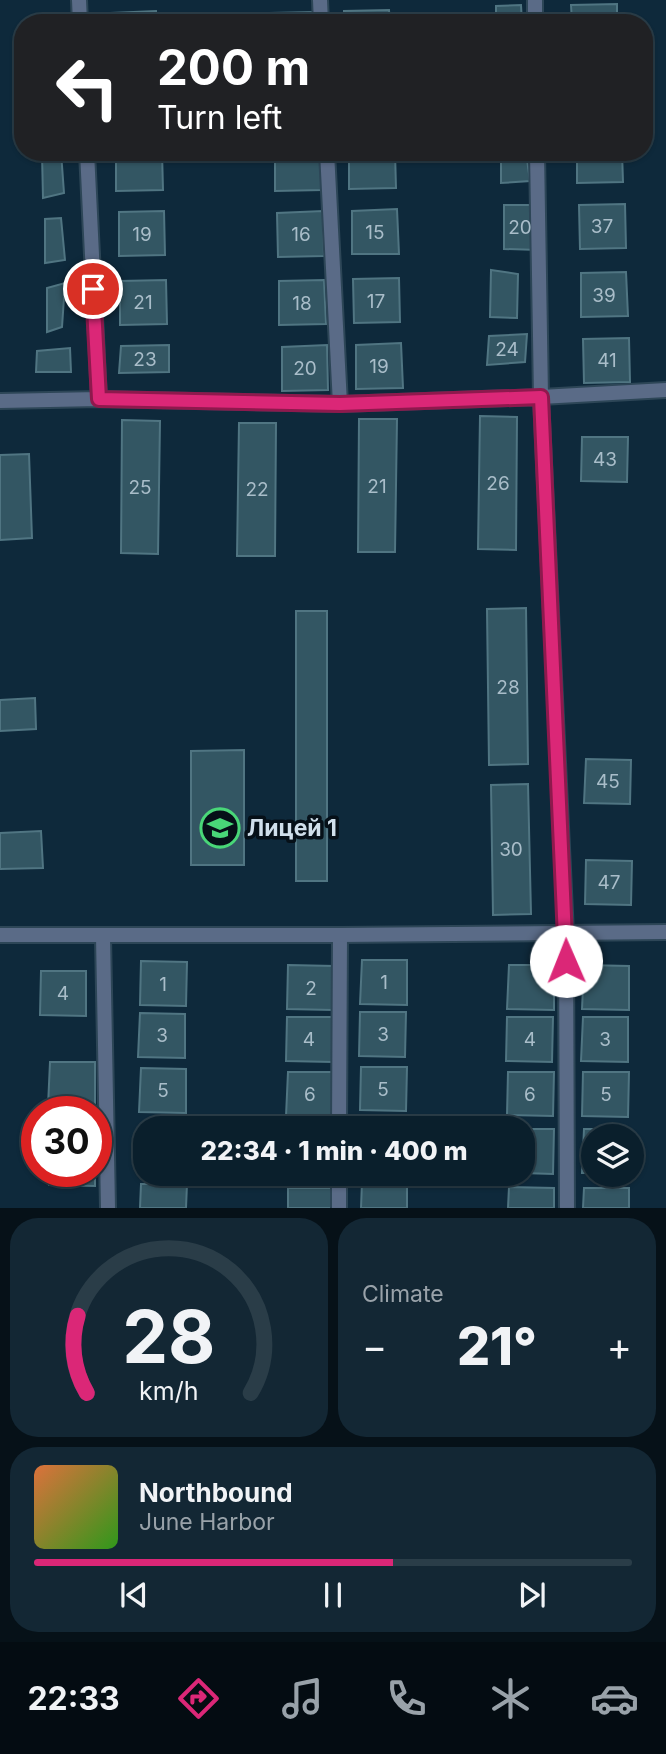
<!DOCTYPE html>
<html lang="en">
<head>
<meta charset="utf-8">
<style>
	:root { --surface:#0a1f2c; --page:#132734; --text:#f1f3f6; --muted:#99a2a9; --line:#2a3d48; --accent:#db2777 }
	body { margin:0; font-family:Inter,sans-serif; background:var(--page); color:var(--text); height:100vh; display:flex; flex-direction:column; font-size:26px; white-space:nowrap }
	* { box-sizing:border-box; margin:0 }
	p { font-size:23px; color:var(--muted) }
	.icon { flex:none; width:38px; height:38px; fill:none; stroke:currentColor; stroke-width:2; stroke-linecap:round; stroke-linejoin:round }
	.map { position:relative; height:1208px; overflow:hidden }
	.details { display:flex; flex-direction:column; gap:10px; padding:10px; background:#061118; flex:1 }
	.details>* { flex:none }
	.guide { position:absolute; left:14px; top:14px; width:639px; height:147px; border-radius:28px; box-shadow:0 2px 5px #0004,0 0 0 2px var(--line); background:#202124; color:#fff; overflow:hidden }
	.tools { position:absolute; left:581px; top:1124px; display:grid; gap:14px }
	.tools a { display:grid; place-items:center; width:63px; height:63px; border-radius:50%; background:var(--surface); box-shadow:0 2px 5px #0004,0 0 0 2px var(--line); font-size:35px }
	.speed { position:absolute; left:21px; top:1096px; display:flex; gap:14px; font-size:35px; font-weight:700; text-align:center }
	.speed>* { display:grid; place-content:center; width:91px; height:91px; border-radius:50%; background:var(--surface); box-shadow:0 2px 5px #0004,0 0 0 2px var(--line); line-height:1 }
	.speed .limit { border:10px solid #d22; background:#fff; color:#111 }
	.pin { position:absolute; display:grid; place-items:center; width:60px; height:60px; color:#fff; margin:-30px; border:4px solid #fff; border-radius:50%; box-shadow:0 2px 7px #0007 }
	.me { position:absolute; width:77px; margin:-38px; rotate:359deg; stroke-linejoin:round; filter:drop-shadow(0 0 5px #0008) }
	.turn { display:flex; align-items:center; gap:24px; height:147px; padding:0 28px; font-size:32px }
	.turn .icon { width:91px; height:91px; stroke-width:2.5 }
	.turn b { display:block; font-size:49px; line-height:60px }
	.big { font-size:52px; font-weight:800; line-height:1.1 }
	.details .tile { flex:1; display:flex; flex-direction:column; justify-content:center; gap:10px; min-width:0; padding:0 24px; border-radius:28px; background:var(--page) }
	.details .dial { align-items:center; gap:0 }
	.dial svg { height:182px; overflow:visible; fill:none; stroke:var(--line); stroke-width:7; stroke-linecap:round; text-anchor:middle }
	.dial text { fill:var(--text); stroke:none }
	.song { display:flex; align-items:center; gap:21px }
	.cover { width:84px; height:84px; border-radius:10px; background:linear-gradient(135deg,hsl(20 70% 55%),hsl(110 70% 35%)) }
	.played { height:7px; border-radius:4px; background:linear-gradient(90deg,var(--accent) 60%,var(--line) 60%) }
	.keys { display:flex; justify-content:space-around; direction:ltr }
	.heat { display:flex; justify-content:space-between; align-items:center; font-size:38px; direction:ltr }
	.details .tiles { flex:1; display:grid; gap:10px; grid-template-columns:1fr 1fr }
	.tile:last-child { grid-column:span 2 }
	.trip { position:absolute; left:133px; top:1116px; width:402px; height:70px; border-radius:28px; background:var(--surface); box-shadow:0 2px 5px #0004,0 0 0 2px var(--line); font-weight:800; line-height:70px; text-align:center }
	.tabs { display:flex; height:112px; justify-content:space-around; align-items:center; background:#040c12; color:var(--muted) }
	.tabs .icon { width:49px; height:49px }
	.tabs .current { color:var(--accent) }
	.tabs b { font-size:32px; color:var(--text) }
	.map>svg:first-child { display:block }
	.building { fill:#335663; stroke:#507582; stroke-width:2 }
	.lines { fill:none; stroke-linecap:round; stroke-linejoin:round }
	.minor-casing { stroke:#2d4657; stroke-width:18 }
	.tertiary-casing { stroke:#2d4657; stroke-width:18 }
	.minor { stroke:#5a6b87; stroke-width:14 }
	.tertiary { stroke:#5a6b87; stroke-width:14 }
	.route-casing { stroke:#8e194d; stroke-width:18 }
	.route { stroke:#db2777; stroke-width:12 }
	.labels { text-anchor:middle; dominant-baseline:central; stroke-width:7; stroke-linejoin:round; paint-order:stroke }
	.number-label { font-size:19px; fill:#a9bdc9 }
	.poi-label { font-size:23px; font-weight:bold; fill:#d0dfeb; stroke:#061018; text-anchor:start }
</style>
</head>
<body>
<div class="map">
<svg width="666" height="1208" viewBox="0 0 666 1208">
	<rect width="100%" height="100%" fill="#0e293b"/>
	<path class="building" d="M 617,4 L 617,23 L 572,23 L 571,5 Z
		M 521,5 L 522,23 L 496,23 L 496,6 Z
		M 389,10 L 390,23 L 344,23 L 344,11 Z
		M 156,11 L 157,23 L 111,23 L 111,13 Z
		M 315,12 L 316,23 L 270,23 L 270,13 Z
		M 47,152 L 61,152 L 64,193 L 43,198 L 42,154 Z
		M 116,152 L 162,152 L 163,190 L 116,191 Z
		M 275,152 L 320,152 L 322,190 L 275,191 Z
		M 349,152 L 395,152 L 396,188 L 349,189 Z
		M 501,152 L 526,152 L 530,181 L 501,183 Z
		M 577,152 L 622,152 L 623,182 L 577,183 Z
		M 625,204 L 626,248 L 580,249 L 579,205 Z
		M 504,205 L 535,205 L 538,250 L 504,249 Z
		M 397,209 L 399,254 L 352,254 L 352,211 Z
		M 164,211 L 165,255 L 119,256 L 119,212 Z
		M 323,211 L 324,256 L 278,257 L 277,213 Z
		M 61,218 L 65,260 L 45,263 L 45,219 Z
		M 491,270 L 518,274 L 517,318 L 490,317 Z
		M 626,272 L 628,316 L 581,317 L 581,273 Z
		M 399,278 L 400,322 L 354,323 L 353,279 Z
		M 166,280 L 167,324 L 120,325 L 120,281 Z
		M 324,280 L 326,324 L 279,325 L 279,281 Z
		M 65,283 L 62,327 L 47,332 L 47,288 Z
		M 527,334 L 525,362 L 487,365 L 489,336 Z
		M 629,338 L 630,382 L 584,383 L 583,339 Z
		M 401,343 L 403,388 L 356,389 L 356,345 Z
		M 169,345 L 169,372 L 119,373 L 121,346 Z
		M 327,345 L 328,390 L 282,391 L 282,347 Z
		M 70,348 L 71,372 L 36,372 L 37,351 Z
		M 480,416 L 517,417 L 516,550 L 478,549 Z
		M 359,419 L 397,419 L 395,552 L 358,552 Z
		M 122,420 L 160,421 L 158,554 L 121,553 Z
		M 239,423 L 276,423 L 275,556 L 237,556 Z
		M 582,437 L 628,437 L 627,482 L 581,481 Z
		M 29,454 L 32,538 L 0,540 L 0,455 Z
		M 526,608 L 528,764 L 489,765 L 487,609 Z
		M 296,611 L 327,611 L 327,881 L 296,881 Z
		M 35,698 L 36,729 L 0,731 L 0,700 Z
		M 244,750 L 244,865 L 191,865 L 191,751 Z
		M 586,759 L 631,760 L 630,804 L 584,803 Z
		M 528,784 L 531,914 L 493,915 L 491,785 Z
		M 41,831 L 43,868 L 0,869 L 0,833 Z
		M 586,860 L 632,861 L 631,905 L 585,904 Z
		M 362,960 L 407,960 L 407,1005 L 360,1004 Z
		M 141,961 L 187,962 L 186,1006 L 140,1005 Z
		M 288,965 L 334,966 L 333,1010 L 287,1009 Z
		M 509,965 L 554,965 L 554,1010 L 507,1009 Z
		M 584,965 L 629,966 L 629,1010 L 582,1009 Z
		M 41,971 L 86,971 L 86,1016 L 40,1015 Z
		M 360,1012 L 406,1012 L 405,1057 L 359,1056 Z
		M 140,1013 L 185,1014 L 185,1058 L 138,1057 Z
		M 287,1017 L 333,1017 L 332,1062 L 286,1061 Z
		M 507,1017 L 553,1017 L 552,1062 L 506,1061 Z
		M 583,1017 L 628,1017 L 628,1062 L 581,1061 Z
		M 50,1062 L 95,1062 L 95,1107 L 48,1106 Z
		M 361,1067 L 407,1067 L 406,1111 L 360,1110 Z
		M 141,1068 L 186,1069 L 186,1113 L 139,1112 Z
		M 288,1072 L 333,1072 L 333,1117 L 286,1116 Z
		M 508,1072 L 554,1072 L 553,1116 L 507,1115 Z
		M 583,1072 L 629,1072 L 628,1117 L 582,1116 Z
		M 362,1124 L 407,1124 L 407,1129 L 361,1129 Z
		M 141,1125 L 186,1126 L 186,1129 L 145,1129 L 145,1169 L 140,1169 Z
		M 523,1129 L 554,1129 L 553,1174 L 523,1173 Z
		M 584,1129 L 629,1129 L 629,1136 L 593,1136 L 593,1173 L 582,1173 Z
		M 49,1171 L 95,1171 L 95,1186 L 49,1185 Z
		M 362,1182 L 407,1183 L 407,1208 L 361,1208 Z
		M 141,1184 L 187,1184 L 186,1208 L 140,1208 Z
		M 509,1187 L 554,1188 L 554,1208 L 508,1208 Z
		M 288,1188 L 334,1188 L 334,1208 L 288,1208 Z
		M 584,1188 L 629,1188 L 629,1208 L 583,1208 Z"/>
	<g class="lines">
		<g class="minor-casing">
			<path id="minor" d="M 79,0 L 80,23
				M 320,0 L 321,23
				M 535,0 L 535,23
				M 87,152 L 99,399
				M 327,152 L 340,404
				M 537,152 L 541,397 L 566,934 L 567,1208
				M 0,401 L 99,399 L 340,404 L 541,397 L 666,390
				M 103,936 L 108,1208
				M 339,1129 L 340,935
				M 339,1208 L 339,1174"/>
		</g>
		<g class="tertiary-casing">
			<path id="tertiary" d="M 0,935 L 340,935 L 666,932"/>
		</g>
		<use href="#minor" class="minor"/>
		<use href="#tertiary" class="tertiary"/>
	</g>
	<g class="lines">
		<g class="route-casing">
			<path id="route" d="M 93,289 L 99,399 L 340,404 L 541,397 L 566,961"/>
		</g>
		<use href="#route" class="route"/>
	</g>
	<defs>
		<g id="school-ring" transform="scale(2.0125)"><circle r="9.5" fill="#061018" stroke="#49d778" stroke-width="1.5"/><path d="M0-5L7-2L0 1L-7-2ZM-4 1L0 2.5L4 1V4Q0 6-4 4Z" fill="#49d778"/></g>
	</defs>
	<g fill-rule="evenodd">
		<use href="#school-ring" x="220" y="828"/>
	</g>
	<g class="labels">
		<g class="number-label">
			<text x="602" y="226">37</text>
			<text x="520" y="227">20</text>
			<text x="375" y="232">15</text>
			<text x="142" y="234">19</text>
			<text x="301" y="234">16</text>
			<text x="604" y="295">39</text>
			<text x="376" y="301">17</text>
			<text x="143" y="302">21</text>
			<text x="302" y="303">18</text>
			<text x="507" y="349">24</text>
			<text x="145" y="359">23</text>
			<text x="607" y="360">41</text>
			<text x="379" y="366">19</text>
			<text x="305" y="368">20</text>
			<text x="605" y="459">43</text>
			<text x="498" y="483">26</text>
			<text x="377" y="486">21</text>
			<text x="140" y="487">25</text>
			<text x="257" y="489">22</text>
			<text x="508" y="687">28</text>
			<text x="608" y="781">45</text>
			<text x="511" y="849">30</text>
			<text x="609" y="882">47</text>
			<text x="384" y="982">1</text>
			<text x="163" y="984">1</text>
			<text x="311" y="988">2</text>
			<text x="63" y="993">4</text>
			<text x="383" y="1034">3</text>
			<text x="162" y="1035">3</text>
			<text x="309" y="1039">4</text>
			<text x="530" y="1039">4</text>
			<text x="605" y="1039">3</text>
			<text x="383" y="1089">5</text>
			<text x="163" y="1090">5</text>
			<text x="310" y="1094">6</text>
			<text x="530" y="1094">6</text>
			<text x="606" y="1094">5</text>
		</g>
		<g class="poi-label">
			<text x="247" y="828">Лицей 1</text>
		</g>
	</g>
</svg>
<div class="tools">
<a><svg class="icon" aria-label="layers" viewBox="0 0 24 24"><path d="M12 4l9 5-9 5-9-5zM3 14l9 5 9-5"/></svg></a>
</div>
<div class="speed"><div class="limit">30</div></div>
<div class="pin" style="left:93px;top:289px;background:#d93025"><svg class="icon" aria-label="arrive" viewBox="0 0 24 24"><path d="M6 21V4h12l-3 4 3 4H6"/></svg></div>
<svg class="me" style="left:566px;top:961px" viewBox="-20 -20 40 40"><circle r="19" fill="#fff"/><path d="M0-13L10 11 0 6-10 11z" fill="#db2777"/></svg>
<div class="trip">22:34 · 1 min · 400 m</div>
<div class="guide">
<div class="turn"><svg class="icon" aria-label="left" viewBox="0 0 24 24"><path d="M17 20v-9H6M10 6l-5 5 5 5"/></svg><div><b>200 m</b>Turn left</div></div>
</div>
</div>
<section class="details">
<div class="tiles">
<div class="tile dial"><svg viewBox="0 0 100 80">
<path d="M14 69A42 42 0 1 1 86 69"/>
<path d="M14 69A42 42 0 0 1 10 35" stroke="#db2777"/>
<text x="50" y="56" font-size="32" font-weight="700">28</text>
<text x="50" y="72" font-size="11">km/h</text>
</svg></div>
<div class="tile"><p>Climate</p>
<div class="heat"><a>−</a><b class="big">21°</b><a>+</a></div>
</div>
<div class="tile">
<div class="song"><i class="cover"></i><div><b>Northbound</b><p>June Harbor</p></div></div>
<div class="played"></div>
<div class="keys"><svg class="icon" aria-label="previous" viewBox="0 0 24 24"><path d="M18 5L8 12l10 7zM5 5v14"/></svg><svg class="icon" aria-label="pause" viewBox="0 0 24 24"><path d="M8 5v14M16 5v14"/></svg><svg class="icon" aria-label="next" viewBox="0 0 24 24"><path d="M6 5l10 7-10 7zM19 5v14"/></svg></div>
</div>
</div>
</section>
<nav class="tabs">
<b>22:33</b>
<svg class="icon current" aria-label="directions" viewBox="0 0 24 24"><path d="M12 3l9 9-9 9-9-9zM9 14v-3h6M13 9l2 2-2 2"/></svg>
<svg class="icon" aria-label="music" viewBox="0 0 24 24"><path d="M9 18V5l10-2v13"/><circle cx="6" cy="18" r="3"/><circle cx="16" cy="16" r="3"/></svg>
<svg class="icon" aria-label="phone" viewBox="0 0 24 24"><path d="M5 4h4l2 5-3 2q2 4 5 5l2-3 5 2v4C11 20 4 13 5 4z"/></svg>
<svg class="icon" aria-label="climate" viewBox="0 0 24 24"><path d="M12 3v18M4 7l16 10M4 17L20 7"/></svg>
<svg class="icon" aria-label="car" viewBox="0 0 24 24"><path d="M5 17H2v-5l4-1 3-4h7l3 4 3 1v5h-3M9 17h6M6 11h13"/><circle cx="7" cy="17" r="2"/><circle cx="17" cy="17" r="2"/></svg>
</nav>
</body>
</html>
